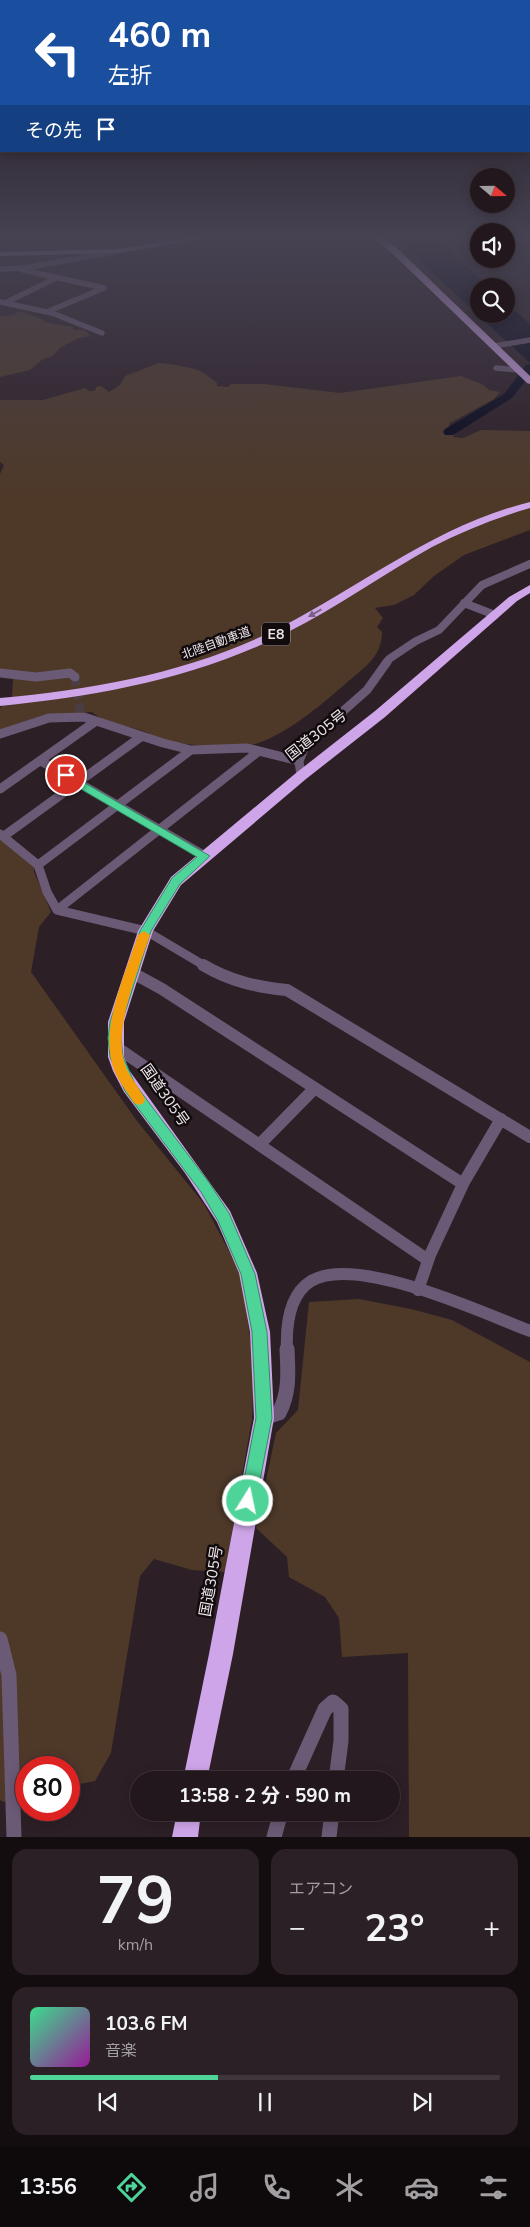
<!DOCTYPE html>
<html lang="ja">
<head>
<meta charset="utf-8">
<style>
	:root { --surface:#22171c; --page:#2a2025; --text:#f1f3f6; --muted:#a29fa3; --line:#3f363b; --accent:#4ed399 }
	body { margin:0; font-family:"Nunito Sans","Noto Sans JP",sans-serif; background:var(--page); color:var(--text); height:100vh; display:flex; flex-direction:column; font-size:19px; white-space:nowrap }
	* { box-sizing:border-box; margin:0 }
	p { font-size:16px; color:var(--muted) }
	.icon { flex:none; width:28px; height:28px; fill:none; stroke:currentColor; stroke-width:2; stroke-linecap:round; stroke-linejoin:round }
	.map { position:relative; height:1837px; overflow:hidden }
	.details { display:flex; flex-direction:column; gap:12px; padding:12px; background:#130d0f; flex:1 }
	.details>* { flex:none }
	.top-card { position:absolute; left:0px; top:0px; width:530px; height:152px; box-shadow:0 2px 12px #0003,0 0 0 1px var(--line); background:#1a4fa0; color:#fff; overflow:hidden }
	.needle { width:32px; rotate:110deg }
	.controls { position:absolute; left:470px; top:168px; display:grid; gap:10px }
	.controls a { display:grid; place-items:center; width:45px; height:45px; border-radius:50%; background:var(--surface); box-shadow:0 2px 12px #0003,0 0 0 1px var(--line); font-size:25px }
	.speed { position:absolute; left:15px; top:1756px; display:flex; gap:10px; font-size:25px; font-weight:700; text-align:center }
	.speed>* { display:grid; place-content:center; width:65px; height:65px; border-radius:50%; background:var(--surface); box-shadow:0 2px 12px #0003,0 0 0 1px var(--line); line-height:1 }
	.speed .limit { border:8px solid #d22; background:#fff; color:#111 }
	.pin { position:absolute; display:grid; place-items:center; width:42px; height:42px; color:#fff; margin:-21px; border:2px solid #fff; border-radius:50%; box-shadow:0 1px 5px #0007 }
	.me { position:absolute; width:55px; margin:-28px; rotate:10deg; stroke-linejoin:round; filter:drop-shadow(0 0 4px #0008) }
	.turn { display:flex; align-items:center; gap:18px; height:105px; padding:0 25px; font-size:22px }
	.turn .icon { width:65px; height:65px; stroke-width:2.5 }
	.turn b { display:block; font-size:35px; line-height:42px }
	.then { display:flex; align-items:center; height:48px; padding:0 25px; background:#0003; gap:10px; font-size:19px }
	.big { font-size:38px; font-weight:700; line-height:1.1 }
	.details .widget { flex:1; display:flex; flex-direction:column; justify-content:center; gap:8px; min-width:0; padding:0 18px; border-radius:15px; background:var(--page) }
	.details .dial { align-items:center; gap:0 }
	.dial b { font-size:65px; line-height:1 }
	.song { display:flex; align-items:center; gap:15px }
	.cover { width:60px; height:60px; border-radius:8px; background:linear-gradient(135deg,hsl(150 70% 55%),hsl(300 70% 35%)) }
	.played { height:5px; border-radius:2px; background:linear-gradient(90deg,var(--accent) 40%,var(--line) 40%) }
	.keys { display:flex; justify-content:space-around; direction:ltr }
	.heat { display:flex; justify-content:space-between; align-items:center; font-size:28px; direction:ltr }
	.details .tiles { flex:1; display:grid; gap:12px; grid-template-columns:1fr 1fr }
	.widget:last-child { grid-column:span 2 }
	.trip { position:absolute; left:130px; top:1771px; width:270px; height:50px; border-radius:25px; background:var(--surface); box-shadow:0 2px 12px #0003,0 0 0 1px var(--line); font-weight:700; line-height:50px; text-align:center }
	.dock { display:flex; height:80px; justify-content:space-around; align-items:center; background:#0e090b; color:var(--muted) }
	.dock .icon { width:35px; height:35px }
	.dock .on { color:var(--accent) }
	.dock b { font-size:22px; color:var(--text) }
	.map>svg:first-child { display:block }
	.green { fill:#4e3929 }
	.water { fill:#07081c }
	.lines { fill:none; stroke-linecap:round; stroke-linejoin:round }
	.river { fill:#07081c; fill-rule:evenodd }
	.street-tunnel { stroke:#4a3d43; stroke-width:9; stroke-dasharray:9 4.5; stroke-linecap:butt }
	.street-far4 { stroke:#6b5a75; stroke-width:5.5 }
	.street-far3 { stroke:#6b5a75; stroke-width:8 }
	.street-far2 { stroke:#6b5a75; stroke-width:9 }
	.street-far1 { stroke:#6b5a75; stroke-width:12 }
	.street { stroke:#6b5a75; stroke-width:15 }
	.primary { fill:#b390c8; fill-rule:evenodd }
	.highway { fill:#cfa5e9; fill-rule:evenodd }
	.oneway { fill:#7a6086 }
	.route { fill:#4ed399; stroke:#338963 }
	.slow { fill:#f59e0b }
	.labels { text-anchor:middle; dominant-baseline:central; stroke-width:5; stroke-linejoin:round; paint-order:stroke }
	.far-street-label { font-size:12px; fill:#eee5e9; stroke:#110b0e }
	.shield { fill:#110b0e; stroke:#aca4a7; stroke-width:1 }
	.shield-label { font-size:14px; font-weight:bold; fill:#eee5e9 }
	.street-label { font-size:15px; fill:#eee5e9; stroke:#110b0e }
</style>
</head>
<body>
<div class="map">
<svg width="530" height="1837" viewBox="0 0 530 1837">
	<rect width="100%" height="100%" fill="#2d1f26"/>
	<path class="green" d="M 20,311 L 42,319 L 44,322 C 54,323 62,326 73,327 L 73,330 L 84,330 L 91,336 L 79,338 L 61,347 L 51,357 L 43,359 L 30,370 L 0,377 L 0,316 L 13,315 Z
		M 159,363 C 170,364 195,367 204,373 C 208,376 212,379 217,383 L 217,386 L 228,387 L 231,384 L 264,384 L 340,393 L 461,376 L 482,384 L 489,390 L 500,392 L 494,399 L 450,423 L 448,429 L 455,433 L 453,437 L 463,438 L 481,430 L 530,431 L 530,530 L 464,555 L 434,576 L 414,595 L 394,605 L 375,608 L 383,618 L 377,627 L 382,632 C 382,658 362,669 344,685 C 320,706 283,737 252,745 C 235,749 178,745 161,739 C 154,737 148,732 140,730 C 120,724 109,726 92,712 L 41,716 L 0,730 L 0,708 L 12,697 L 13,680 L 10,672 L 0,670 L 0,474 L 4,465 L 0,462 L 0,400 L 43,400 L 85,388 L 89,391 L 95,391 L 96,387 L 101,386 L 109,392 L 120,385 L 125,376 Z
		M 0,838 L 34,867 L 34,872 L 51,912 L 39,927 L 31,972 L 137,1121 L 204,1204 L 241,1274 L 254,1366 L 252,1419 L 225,1572 L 192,1570 L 154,1559 L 140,1576 L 111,1753 L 95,1781 L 69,1786 L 69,1768 L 26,1768 L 26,1796 L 4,1802 L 0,1800 Z
		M 359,1299 L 411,1309 L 452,1320 L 530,1362 L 530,1837 L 409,1837 L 408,1653 L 342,1657 L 339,1618 L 325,1597 L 289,1577 L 287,1557 L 256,1528 L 276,1433 L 298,1410 L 309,1302 Z"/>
	<path class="water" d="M 394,237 L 434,237 L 488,286 L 479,286 L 479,314 L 506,314 L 506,303 L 530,324 L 530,363 Z"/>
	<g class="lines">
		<path class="river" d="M 530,364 L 530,375 L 512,398 L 453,435 L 445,435 L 443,432 L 445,429 L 504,394 L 526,365 Z"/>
		<path class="street-tunnel" d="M 75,677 L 80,712"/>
		<path class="street-far4" d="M 0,269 L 25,268 L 119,251
			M 23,270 L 104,288
			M 0,302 L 52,313 L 102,333
			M 7,302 L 56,278
			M 49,311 L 104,288
			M 494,346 L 530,340
			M 496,368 L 518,370"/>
		<path class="street-far3" d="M 464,603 L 495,615
			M 386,664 L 389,659 L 416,641 L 439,630 L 482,585 L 530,564"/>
		<path class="street-far2" d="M 0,673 L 36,677 L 70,673 L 75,677
			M 0,734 L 49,718 L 84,717 L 163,743 L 191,750 L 247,748 L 299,761
			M 41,761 L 205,856
			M 301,776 L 299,761 L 306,744 L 367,690 L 387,662
			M 0,789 L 96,721
			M 0,834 L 38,865 L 47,892 L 57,910 L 146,931 L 205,966
			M 4,836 L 142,736
			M 38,865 L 191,750
			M 57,910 L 259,751"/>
		<path class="street-far1" d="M 203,965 C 230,981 256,987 287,990 L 530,1137
			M 131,972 L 162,989 L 463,1184
			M 116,1047 L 428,1260
			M 260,1144 L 314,1089
			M 418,1290 L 430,1255 L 464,1182 L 501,1119
			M 287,1350 C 286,1327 289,1295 311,1281 C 357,1254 483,1313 530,1331"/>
		<path class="street" d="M 264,1418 L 279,1413 C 290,1392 288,1372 287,1349
			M 0,1639 L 9,1675 L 14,1837
			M 293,1780 L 325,1709 L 333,1702 L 341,1709 L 341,1741 L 336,1780
			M 274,1837 L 281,1812
			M 329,1837 L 332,1812"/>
		<path class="primary" d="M 196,237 L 211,237 L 119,253 L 0,256 L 0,252 L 119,249 Z"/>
		<path class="highway" d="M 373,237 L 382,237 L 400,251 L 530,376 L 530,384 L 527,383 L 394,255 Z
			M 530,502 L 530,508 C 496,518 463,531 432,547 C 383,574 338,607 288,632 C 198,678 99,696 0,706 L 0,698 C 97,689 193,672 281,627 C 365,584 436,525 530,502 Z
			M 530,585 L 530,593 L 517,601 L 385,717 L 306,779 L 181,885 L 153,931 L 124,1022 L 124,1057 L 129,1070 L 230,1211 L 257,1273 L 270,1332 L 274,1418 L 233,1654 L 207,1780 L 183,1780 L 209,1654 L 254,1418 L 250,1332 L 239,1273 L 217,1222 L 185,1173 L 124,1092 L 113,1071 L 108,1057 L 108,1022 L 138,931 L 171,877 L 296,773 L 375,711 L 509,597 Z
			M 177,1812 L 201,1812 L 198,1837 L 172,1837 Z"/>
	</g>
	<defs><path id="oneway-solid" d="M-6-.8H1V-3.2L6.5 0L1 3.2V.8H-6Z" transform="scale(1.25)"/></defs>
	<use class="oneway" href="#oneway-solid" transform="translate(315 613) rotate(150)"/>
	<linearGradient id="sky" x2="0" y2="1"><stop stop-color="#191115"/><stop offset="0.48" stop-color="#464252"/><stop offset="1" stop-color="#464252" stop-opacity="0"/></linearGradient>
	<rect width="530" height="494" fill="url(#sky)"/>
	<path class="route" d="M 66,772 L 210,856 L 180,884 L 151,931 L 122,1022 L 121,1038 L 123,1057 L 135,1084 L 210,1184 L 229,1213 L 255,1274 L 267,1332 L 272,1418 L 256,1501 L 254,1507 L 248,1509 L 242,1507 L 240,1501 L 256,1418 L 252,1332 L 241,1274 L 218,1221 L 201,1192 L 125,1091 L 110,1057 L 108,1038 L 110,1022 L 140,931 L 172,878 L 197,857 L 62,778 L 61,775 Z"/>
	<path class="slow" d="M 144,931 L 150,935 C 138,972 110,1033 127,1070 C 132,1080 140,1089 145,1099 L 144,1103 L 139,1105 L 134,1103 C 128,1093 119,1082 114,1070 C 99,1028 125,976 138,935 Z"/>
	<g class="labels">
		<g class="far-street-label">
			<text transform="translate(216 643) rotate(-20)">北陸自動車道</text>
		</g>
		<rect class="shield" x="262" y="622.5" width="28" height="23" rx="4"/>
		<g class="shield-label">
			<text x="276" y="634">E8</text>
		</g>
		<g class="street-label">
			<text transform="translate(316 735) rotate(-38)">国道305号</text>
			<text transform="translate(165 1095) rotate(55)">国道305号</text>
			<text transform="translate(211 1581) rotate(-80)">国道305号</text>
		</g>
	</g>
</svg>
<div class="controls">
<a><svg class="needle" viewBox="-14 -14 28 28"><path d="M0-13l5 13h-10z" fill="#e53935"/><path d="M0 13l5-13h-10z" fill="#a29fa3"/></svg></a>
<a><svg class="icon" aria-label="sound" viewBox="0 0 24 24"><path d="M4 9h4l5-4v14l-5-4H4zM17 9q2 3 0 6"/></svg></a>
<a><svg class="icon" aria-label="search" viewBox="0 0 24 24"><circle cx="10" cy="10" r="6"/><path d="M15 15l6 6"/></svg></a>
</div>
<div class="speed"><div class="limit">80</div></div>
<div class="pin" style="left:66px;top:775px;background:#d93025"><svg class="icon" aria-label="arrive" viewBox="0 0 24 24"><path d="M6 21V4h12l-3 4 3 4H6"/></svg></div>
<svg class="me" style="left:248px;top:1501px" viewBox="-20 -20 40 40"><circle r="17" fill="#4ed399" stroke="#fff" stroke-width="3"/><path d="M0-11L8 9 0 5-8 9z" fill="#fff"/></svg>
<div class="trip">13:58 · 2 分 · 590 m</div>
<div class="top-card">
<div class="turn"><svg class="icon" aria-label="left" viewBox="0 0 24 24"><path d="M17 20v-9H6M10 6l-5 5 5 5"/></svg><div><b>460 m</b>左折</div></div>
<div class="then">その先<svg class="icon" aria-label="arrive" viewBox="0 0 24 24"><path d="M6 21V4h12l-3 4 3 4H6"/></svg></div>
</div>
</div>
<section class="details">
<div class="tiles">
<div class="widget dial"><b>79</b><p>km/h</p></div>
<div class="widget"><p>エアコン</p>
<div class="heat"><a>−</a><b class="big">23°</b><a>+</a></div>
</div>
<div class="widget">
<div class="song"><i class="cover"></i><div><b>103.6 FM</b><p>音楽</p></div></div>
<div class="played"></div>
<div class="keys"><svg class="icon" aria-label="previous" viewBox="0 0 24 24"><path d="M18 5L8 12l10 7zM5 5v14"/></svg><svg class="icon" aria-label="pause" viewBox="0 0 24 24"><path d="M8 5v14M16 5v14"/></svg><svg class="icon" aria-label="next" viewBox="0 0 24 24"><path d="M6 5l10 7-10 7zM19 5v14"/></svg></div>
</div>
</div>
</section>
<nav class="dock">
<b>13:56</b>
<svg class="icon on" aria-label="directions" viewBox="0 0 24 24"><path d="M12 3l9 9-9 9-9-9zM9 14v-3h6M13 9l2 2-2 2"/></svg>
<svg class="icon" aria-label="music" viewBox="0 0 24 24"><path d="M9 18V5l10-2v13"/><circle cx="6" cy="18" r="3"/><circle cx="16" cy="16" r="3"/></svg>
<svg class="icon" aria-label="phone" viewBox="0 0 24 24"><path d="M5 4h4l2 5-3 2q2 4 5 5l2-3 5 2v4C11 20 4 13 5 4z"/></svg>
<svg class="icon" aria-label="climate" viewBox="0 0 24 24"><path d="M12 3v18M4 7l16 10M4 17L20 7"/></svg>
<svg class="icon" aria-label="car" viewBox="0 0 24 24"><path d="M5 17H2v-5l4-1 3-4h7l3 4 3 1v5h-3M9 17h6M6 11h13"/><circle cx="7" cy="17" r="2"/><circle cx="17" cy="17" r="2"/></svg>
<svg class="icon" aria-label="filters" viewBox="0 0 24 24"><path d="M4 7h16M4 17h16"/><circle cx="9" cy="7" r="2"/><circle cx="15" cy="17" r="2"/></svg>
</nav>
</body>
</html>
